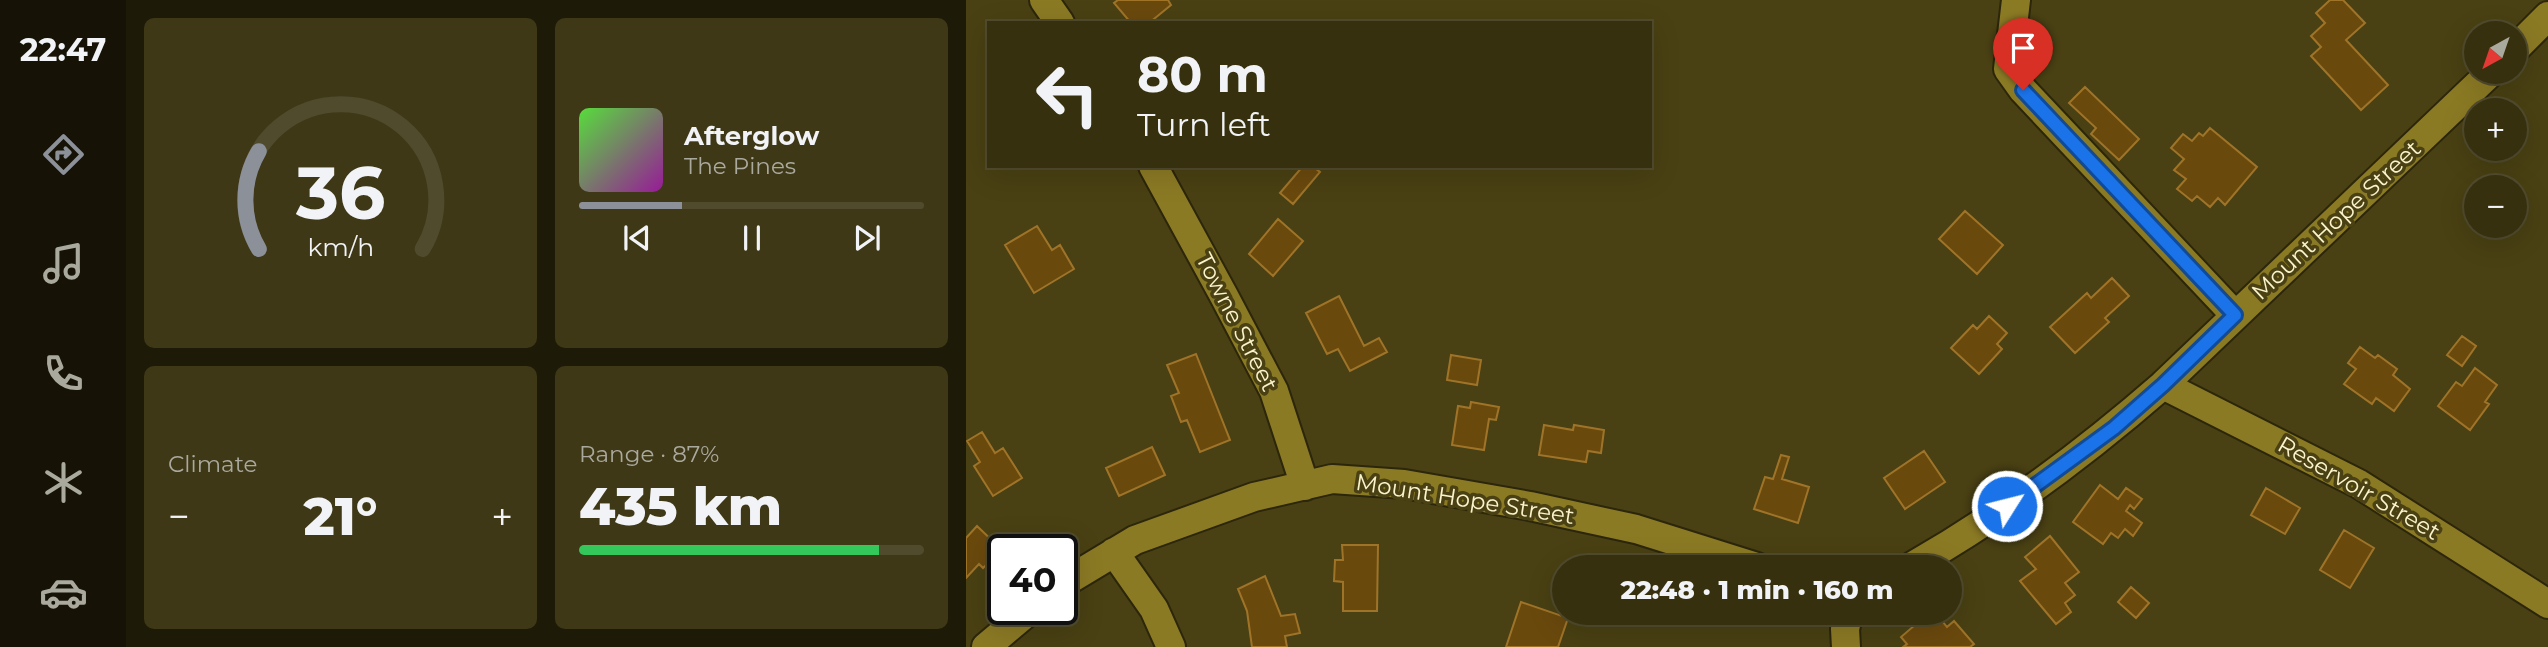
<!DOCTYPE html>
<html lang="en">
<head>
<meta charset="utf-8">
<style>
	:root { --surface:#37300e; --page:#3e3817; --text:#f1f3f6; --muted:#aaa99e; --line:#514b2e; --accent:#8c9099 }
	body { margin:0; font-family:Montserrat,sans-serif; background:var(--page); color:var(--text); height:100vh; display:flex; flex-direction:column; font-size:26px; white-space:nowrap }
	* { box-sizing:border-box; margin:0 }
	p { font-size:23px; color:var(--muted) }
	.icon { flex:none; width:38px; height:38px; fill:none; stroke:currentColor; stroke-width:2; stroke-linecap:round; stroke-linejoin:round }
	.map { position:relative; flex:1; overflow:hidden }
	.drawer { display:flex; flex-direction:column; gap:18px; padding:18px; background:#1e1a08; width:840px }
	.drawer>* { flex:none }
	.banner { position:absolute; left:21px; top:21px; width:665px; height:147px; border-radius:0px; box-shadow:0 7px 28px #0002,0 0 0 2px var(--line); background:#37300e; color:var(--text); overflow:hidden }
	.needle { width:46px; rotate:220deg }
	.tools { position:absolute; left:1498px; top:21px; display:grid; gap:14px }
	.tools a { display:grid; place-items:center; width:63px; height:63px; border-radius:50%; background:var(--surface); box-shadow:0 7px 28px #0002,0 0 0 2px var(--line); font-size:35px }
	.speed { position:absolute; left:21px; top:534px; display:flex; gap:14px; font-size:35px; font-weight:700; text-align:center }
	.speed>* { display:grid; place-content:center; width:91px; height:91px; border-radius:50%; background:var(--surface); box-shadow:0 7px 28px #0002,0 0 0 2px var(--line); line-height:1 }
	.speed .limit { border:4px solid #111; border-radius:10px; background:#fff; color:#111 }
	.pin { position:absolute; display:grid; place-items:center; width:60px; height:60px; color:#fff; margin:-72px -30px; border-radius:50% 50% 50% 0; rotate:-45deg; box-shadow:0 0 7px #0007 }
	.pin .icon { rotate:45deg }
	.me { position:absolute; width:77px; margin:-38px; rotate:54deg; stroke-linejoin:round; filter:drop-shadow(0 0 5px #0008) }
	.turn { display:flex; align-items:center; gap:24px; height:147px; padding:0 35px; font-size:32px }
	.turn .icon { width:91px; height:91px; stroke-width:2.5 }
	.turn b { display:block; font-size:49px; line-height:60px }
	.big { font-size:52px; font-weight:800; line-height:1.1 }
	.drawer .tile { flex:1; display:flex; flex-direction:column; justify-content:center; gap:10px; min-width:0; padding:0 24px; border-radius:10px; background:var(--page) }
	.drawer .dial { align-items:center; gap:0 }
	.dial svg { height:182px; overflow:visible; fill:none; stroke:var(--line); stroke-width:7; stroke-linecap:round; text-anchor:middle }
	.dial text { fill:var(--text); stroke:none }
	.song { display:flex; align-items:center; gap:21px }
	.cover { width:84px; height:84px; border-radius:10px; background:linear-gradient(135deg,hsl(110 70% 55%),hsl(300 70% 35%)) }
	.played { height:7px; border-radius:4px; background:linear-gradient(90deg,var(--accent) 30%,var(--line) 30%) }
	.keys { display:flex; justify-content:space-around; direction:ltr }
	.heat { display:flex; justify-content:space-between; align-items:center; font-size:38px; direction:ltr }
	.charge { height:10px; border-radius:5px; background:linear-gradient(90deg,#34c759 87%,var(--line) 0) }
	.drawer .tiles { flex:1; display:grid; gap:18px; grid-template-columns:repeat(2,1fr) }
	.trip { position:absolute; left:586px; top:555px; width:410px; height:70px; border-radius:35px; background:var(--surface); box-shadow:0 7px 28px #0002,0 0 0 2px var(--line); font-weight:800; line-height:70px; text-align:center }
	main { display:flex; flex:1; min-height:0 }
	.tabs { display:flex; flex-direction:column; width:126px; justify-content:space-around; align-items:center; background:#161306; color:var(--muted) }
	.tabs .icon { width:49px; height:49px }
	.tabs .current { color:var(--accent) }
	.tabs b { font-size:32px; color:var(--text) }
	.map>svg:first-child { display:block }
	.building { fill:#6a490d; stroke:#9f7429; stroke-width:2 }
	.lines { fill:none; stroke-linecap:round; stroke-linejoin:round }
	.minor-casing { stroke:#2c260c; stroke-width:32 }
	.minor { stroke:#8b7a24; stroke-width:28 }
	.route-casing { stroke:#114b97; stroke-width:18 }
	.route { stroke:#1a73e8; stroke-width:12 }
	.labels { text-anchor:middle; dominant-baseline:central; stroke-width:7; stroke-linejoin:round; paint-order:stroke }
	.street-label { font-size:23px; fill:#fbf3cb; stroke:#494013 }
</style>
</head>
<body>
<main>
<nav class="tabs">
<b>22:47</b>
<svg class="icon current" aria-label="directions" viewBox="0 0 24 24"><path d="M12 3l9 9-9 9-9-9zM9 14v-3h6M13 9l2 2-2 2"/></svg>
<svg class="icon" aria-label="music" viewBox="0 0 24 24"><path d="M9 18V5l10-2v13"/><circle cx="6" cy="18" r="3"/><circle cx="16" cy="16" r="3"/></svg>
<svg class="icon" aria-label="phone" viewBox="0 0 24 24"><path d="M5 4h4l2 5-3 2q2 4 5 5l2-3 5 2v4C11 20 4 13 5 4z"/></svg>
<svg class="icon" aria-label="climate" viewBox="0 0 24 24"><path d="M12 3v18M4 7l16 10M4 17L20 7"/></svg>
<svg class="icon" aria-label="car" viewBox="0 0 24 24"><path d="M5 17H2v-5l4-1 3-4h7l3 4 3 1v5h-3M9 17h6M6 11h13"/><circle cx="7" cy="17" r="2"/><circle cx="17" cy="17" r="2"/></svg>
</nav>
<section class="drawer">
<div class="tiles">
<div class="tile dial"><svg viewBox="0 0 100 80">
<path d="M14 69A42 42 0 1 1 86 69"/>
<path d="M14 69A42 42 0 0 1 14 26" stroke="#8c9099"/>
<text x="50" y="56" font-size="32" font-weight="700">36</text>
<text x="50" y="72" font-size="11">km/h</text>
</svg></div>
<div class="tile">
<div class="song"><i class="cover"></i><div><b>Afterglow</b><p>The Pines</p></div></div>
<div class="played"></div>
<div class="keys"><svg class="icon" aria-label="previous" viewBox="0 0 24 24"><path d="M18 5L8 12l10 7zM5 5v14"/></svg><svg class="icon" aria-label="pause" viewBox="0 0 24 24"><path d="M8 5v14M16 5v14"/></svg><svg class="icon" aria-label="next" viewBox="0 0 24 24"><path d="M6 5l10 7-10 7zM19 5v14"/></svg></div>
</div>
<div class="tile"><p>Climate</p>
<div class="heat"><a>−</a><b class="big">21°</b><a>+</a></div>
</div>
<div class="tile"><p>Range · 87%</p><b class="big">435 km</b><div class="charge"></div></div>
</div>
</section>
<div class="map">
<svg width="1582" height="647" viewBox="0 0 1582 647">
	<rect width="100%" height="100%" fill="#494013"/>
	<path class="building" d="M 152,0 L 202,0 L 205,5 L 183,23 L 165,23 L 148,3 Z
		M 1364,0 L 1377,0 L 1399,23 L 1380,40 L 1422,85 L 1395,110 L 1345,56 L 1355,47 L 1345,36 L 1359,23 L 1350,13 Z
		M 1119,87 L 1173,139 L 1153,160 L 1125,134 L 1130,128 L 1103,103 Z
		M 1244,128 L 1291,167 L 1259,205 L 1252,198 L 1244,207 L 1231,196 L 1226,201 L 1211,189 L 1220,179 L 1208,170 L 1218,159 L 1205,148 L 1217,134 L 1226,141 L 1233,133 L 1237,136 Z
		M 337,166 L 346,166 L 354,172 L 327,204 L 314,193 Z
		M 999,211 L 1037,245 L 1011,274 L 973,239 Z
		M 312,219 L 337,241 L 307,276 L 283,254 Z
		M 71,226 L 86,250 L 94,245 L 108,269 L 68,293 L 39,245 Z
		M 1146,278 L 1163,296 L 1139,318 L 1143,322 L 1109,353 L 1084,327 L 1121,293 L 1125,298 Z
		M 373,296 L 398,346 L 413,338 L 421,352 L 384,371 L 372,349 L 361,354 L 340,313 Z
		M 1023,316 L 1041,333 L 1031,344 L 1036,349 L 1013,374 L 985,348 L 1007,325 L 1011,329 Z
		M 1496,336 L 1510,346 L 1496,366 L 1481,355 Z
		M 1394,347 L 1409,358 L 1412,355 L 1431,369 L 1427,375 L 1444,389 L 1428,411 L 1410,398 L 1406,404 L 1378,384 L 1390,369 L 1382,363 Z
		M 230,354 L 264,440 L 234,452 L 221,420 L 215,422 L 205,396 L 213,393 L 201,365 Z
		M 485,355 L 515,360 L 511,385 L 481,380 Z
		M 1509,368 L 1531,385 L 1519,402 L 1523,404 L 1504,430 L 1472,406 L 1490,382 L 1496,386 Z
		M 505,402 L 533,407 L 530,420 L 523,419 L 518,450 L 486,445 L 492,406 L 504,408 Z
		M 578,425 L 607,430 L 608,425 L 638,430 L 635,453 L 622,451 L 620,462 L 573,455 Z
		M 16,432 L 29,453 L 37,448 L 56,478 L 27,496 L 8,466 L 14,462 L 1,441 Z
		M 186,447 L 199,475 L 153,496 L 140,468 Z
		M 958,451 L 979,482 L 939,509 L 918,478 Z
		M 815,455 L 823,457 L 816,479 L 843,487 L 832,523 L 788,509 L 799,477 L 807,479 Z
		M 1134,485 L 1152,499 L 1160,488 L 1176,499 L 1168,509 L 1164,505 L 1160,511 L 1176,523 L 1167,536 L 1159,529 L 1152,538 L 1145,533 L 1137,544 L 1107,522 Z
		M 1300,488 L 1334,508 L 1319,534 L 1285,515 Z
		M 11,526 L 36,550 L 17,568 L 13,564 L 0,578 L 0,538 Z
		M 1378,530 L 1408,548 L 1384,588 L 1354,570 Z
		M 1084,536 L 1113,572 L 1099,583 L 1109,595 L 1099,603 L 1105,612 L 1090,624 L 1054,581 L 1070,569 L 1059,557 Z
		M 376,545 L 412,545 L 411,611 L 377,611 L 377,582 L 368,581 L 369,560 L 377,560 Z
		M 299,576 L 315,616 L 329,614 L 334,633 L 319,636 L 321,647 L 286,647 L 281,611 L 272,589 Z
		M 1165,587 L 1183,603 L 1170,618 L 1152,602 Z
		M 555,602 L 602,618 L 592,647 L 540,647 Z
		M 964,612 L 969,612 L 981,627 L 988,621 L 1008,644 L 1004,647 L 937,647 L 941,644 L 935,637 Z"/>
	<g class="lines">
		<g class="minor-casing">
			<path id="minor" d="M 78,0 L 94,23
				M 1050,0 L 1042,69 L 1057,90 L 1269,315
				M 1549,49 L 1582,16
				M 187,166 L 258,296 L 308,391 L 339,486
				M 1197,385 L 1393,484 L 1582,604
				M 148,552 L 188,609 L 205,647
				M 945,567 C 1034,516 1119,453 1197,385 L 1525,72
				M 96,584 L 169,540 L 288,497 L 366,479 L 438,484 L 564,506 L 670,529 L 791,567
				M 20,647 L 65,609
				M 880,647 L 879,629 L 883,612"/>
		</g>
		<use href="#minor" class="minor"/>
	</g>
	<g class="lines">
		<g class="route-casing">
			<path id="route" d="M 1041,506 L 1148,428 L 1197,385 L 1269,315 L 1057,90"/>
		</g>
		<use href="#route" class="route"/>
	</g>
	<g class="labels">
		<g class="street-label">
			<text transform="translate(1370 220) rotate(-43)">Mount Hope Street</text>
			<text transform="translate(271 322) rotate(63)">Towne Street</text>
			<text transform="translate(1393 488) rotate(30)">Reservoir Street</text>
			<text transform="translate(499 499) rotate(9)">Mount Hope Street</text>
		</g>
	</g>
</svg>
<div class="tools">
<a><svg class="needle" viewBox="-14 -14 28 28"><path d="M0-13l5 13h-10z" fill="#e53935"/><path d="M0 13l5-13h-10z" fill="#aaa99e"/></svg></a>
<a>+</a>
<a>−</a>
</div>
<div class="speed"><div class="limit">40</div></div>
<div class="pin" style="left:1057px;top:90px;background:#d93025"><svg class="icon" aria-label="arrive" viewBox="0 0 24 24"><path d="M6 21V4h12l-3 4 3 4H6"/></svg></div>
<svg class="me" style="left:1041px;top:506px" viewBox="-20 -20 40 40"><circle r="17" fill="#1a73e8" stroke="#fff" stroke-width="3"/><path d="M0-11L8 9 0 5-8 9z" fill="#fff"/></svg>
<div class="trip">22:48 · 1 min · 160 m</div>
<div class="banner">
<div class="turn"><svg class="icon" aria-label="left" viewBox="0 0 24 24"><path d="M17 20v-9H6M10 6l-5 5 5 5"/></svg><div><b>80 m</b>Turn left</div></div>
</div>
</div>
</main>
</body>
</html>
